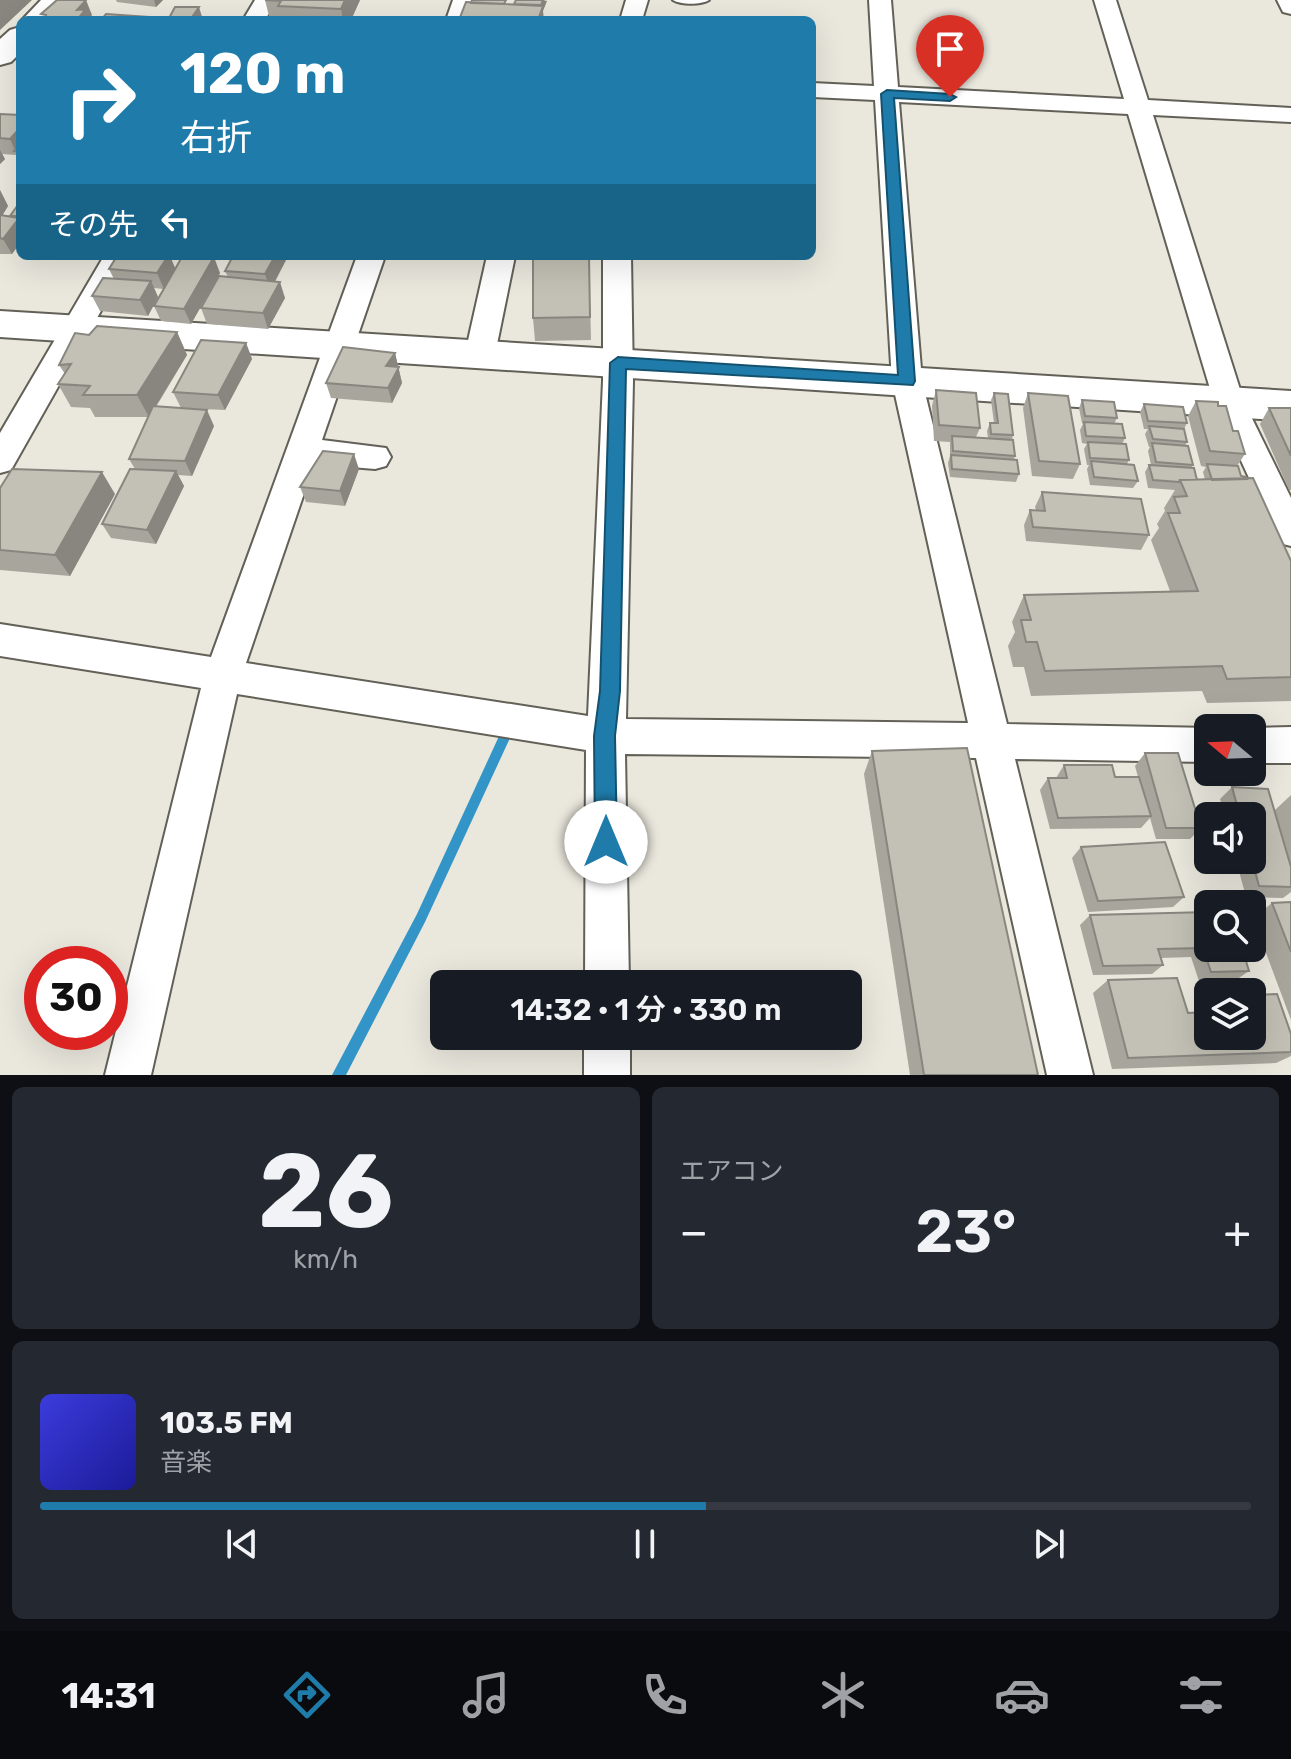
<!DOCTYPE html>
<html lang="ja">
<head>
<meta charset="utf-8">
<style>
	:root { --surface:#171b24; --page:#242831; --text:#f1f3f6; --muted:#9ea1a6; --line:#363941; --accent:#1f7caa }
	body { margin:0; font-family:Rubik,"Noto Sans JP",sans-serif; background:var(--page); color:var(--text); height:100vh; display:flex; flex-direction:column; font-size:30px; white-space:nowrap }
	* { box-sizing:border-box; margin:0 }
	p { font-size:26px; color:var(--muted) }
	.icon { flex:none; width:44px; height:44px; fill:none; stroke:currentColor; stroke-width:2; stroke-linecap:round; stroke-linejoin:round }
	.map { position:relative; height:1075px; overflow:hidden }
	.drawer { display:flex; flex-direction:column; gap:12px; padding:12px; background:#0d0f14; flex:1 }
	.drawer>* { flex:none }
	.hud { position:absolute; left:16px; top:16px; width:800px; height:244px; border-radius:12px; box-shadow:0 8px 32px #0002; background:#1f7caa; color:#fff; overflow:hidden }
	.needle { width:52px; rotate:289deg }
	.controls { position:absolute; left:1194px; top:714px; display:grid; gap:16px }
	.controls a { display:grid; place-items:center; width:72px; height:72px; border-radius:12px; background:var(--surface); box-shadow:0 8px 32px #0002; font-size:40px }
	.speed { position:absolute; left:24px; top:946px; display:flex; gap:16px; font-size:40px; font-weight:700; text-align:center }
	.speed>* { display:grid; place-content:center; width:104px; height:104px; border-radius:50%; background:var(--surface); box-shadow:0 8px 32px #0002; line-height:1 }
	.speed .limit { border:12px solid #d22; background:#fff; color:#111 }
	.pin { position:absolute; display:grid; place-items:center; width:68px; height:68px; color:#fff; margin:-82px -34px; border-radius:50% 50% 50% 0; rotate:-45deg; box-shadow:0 0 8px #0007 }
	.pin .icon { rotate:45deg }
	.me { position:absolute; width:88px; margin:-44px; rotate:0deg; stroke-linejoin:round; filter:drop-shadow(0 0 6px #0008) }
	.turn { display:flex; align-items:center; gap:28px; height:168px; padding:0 32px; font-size:36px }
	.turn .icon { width:104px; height:104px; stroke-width:2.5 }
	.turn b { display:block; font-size:56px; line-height:68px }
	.then { display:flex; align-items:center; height:76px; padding:0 32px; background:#0003; gap:16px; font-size:30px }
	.big { font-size:60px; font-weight:600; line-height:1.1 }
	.drawer .card { flex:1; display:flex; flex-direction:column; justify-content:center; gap:12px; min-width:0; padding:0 28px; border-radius:12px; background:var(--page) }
	.drawer .dial { align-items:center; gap:0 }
	.dial b { font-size:104px; line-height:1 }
	.song { display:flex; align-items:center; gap:24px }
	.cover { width:96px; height:96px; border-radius:12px; background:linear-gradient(135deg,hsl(240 70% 55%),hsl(240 70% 35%)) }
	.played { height:8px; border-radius:4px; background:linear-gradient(90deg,var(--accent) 55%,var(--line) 55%) }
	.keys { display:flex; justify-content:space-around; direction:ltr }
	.heat { display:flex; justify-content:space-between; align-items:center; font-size:44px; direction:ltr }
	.drawer .tiles { flex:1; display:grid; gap:12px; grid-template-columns:1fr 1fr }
	.card:last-child { grid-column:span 2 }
	.trip { position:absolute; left:430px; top:970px; width:432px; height:80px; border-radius:12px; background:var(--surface); box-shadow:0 8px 32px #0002; font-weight:600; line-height:80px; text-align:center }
	.tab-bar { display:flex; height:128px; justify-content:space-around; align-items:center; background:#090b0e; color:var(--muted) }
	.tab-bar .icon { width:56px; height:56px }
	.tab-bar .selected { color:var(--accent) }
	.tab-bar b { font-size:36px; color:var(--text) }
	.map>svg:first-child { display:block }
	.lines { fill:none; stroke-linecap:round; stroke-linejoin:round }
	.stream { fill:#3395c7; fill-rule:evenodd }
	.lane-casing { stroke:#626057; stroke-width:4 }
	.street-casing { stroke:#626057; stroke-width:4 }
	.secondary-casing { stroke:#626057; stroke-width:4 }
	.lane { fill:#fff; fill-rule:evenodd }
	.street { fill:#fff; fill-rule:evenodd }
	.secondary { fill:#fff; fill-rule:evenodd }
	.wall { fill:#a8a59c }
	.shaded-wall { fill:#88867f }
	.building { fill:#c3c0b5; stroke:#88867f; stroke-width:2 }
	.route { fill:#1f7caa; stroke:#14516e; stroke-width:2 }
</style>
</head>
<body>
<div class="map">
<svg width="1291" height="1075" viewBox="0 0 1291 1075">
	<rect width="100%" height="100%" fill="#eae7dd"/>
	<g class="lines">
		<path class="stream" d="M 510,720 L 514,721 L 516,725 L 425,922 L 346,1075 L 332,1075 L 417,914 L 506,721 Z"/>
		<g class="lane-casing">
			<path id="lane" d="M 673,0 L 709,0 C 701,5 681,5 673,0 Z"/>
		</g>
		<g class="street-casing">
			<path id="street" d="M 255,0 L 277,0 L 265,20 L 243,20 Z
				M 453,0 L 475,0 L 468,20 L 446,20 Z
				M 626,0 L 648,0 L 642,20 L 620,20 Z
				M 869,0 L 891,0 L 898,87 L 1124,99 L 1094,0 L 1116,0 L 1148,100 L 1291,108 L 1291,122 L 1153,115 L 1244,402 L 1291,498 L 1291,546 L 1279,543 L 1214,402 L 1128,114 L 899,102 L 922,381 L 1007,724 L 1212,728 L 1208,728 L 1208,762 L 1015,759 L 1093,1075 L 1047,1075 L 976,758 L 625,754 L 629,984 L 585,984 L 586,750 L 237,694 L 151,1075 L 105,1075 L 201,688 L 0,656 L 0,624 L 211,657 L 357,256 L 385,256 L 322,440 L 386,448 L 391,457 L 386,466 L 375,469 L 314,464 L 246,663 L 588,716 L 603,381 L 603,256 L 631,256 L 633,381 L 626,719 L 968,723 L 892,381 L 875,100 L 812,97 L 812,83 L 874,86 Z
				M 1277,0 L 1291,0 L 1291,14 L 1283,12 Z
				M 104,256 L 132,256 L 11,470 L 0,473 L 0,433 Z
				M 487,256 L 515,256 L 495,354 L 491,361 L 480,364 L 469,361 L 465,354 Z
				M 1291,727 L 1291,763 L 1252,763 L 1250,728 Z
				M 584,1036 L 630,1036 L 630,1075 L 584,1075 Z"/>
		</g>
		<g class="secondary-casing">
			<path id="secondary" d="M 41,0 L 71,0 L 52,20 L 22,20 Z
				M 20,27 L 20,53 L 11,62 L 0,65 L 0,39 L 10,30 Z
				M 0,311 L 1291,391 L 1291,421 L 0,337 Z"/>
		</g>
		<use href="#lane" class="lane"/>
		<use href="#street" class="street"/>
		<use href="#secondary" class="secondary"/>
	</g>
	<path class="wall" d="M 116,0 L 163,0 L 156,7 L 117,2 Z
		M 265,0 L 360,0 L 351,20 L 270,20 Z
		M 0,114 L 20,115 L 20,162 L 16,155 L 2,154 L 5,159 L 0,164 Z
		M 0,190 L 8,206 L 2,216 L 11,217 L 20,202 L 20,243 L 12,254 L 0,254 Z
		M 533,256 L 589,256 L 591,340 L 535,341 L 533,318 Z
		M 286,260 L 275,282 L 285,298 L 268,329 L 207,324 L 201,308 L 228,277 L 225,271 Z
		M 175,268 L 220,273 L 191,324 L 161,321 L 154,306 L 163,289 L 154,288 L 158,297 L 148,316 L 100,311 L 92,296 L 114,279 L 109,269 Z
		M 177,332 L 187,355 L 156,407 L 214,426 L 192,476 L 178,475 L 184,486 L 156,544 L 111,538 L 102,524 L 135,469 L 129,459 L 148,417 L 95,417 L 90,408 L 71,407 L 58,384 L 65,374 L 59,365 L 89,335 Z
		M 246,343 L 252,359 L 225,410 L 181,408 L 173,392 Z
		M 395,353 L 402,383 L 392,403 L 331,398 L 326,383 Z
		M 936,390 L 980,428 L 976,437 L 988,438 L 987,431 L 990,423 L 994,423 L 991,400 L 994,393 L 1013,435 L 1012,440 L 1015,456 L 1014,459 L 1019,474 L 1016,482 L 950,477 L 948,463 L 950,456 L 950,442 L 934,441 L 932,406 Z
		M 1028,393 L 1080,464 L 1073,479 L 1032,476 L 1023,408 Z
		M 1082,400 L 1117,418 L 1114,424 L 1125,438 L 1122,444 L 1129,460 L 1127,464 L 1138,481 L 1133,488 L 1090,485 L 1087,469 L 1089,465 L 1087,465 L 1084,449 L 1087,444 L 1082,443 L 1080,430 L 1083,424 L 1082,423 L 1079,408 Z
		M 1196,401 L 1218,406 L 1245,454 L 1237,466 L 1241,476 L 1291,561 L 1291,701 L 1207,703 L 1202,691 L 1031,696 L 1024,667 L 1013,667 L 1008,646 L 1015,632 L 1012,622 L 1024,595 L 1170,591 L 1151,540 L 1159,528 L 1157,524 L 1165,511 L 1164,508 L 1175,490 L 1148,488 L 1145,472 L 1149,465 L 1151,465 L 1148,451 L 1150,447 L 1149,447 L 1145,434 L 1148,429 L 1144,429 L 1140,412 L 1144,404 L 1187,423 L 1184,429 L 1187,442 L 1185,446 L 1193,465 L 1191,468 L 1197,480 L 1205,480 L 1203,472 L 1206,467 L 1201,466 L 1188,416 Z
		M 1269,408 L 1291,408 L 1291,490 L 1289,490 L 1260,424 Z
		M 359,469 L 345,506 L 306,502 L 300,487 Z
		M 0,488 L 115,494 L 70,576 L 0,570 Z
		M 1042,492 L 1149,535 L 1141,550 L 1026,541 L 1024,525 L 1030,510 L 1036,510 L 1035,507 Z
		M 872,751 L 1038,1075 L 910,1075 L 864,774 Z
		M 1145,753 L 1201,828 L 1190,839 L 1156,839 L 1150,818 L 1141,828 L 1050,829 L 1040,790 L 1048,778 L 1056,778 L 1064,765 L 1115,777 L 1138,777 L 1135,766 Z
		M 1232,787 L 1274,811 L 1291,795 L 1291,892 L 1283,898 L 1246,897 L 1236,860 L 1252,860 L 1252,816 L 1225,816 L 1220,799 Z
		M 1081,847 L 1184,897 L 1173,907 L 1088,912 L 1072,858 Z
		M 1291,902 L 1291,1020 L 1253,918 L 1272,903 Z
		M 1208,912 L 1249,971 L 1236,980 L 1199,981 L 1191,957 L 1161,958 L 1163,965 L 1152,974 L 1093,975 L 1080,925 L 1090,915 Z
		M 1108,980 L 1188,1013 L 1291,1034 L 1291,1056 L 1276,1063 L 1112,1069 L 1093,993 Z"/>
	<path class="shaded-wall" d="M 0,0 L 32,0 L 0,30 Z
		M 86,0 L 92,15 L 90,18 L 90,20 L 77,20 L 77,10 Z
		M 154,0 L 163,0 L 156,7 Z
		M 345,0 L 360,0 L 351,20 L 343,20 L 341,9 Z
		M 543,0 L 547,1 L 543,11 L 544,20 L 538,20 L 540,9 Z
		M 199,7 L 203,20 L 190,20 Z
		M 20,128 L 20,152 L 16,152 L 10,139 Z
		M 0,150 L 5,159 L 0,164 Z
		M 0,190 L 8,206 L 0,219 Z
		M 19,218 L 20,243 L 12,254 L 3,239 Z
		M 168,256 L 170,256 L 176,270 L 164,289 L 157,273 Z
		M 275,256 L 285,256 L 286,260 L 270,290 L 265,274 Z
		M 214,257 L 220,273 L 191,324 L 184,309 Z
		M 151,281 L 158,297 L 148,316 L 140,300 Z
		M 280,282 L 285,298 L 268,329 L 263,313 Z
		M 177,332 L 187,355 L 149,417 L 137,395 Z
		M 246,343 L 252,359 L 225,410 L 218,395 Z
		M 395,353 L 402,383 L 392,403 L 388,388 L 386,366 Z
		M 207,410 L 214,426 L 192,476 L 185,461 Z
		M 354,454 L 359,469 L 345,506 L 340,491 Z
		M 176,471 L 184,486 L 156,544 L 147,530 Z
		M 102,472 L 115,494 L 70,576 L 55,555 Z"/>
	<path class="building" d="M 57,0 L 86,0 L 77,10 L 86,9 L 77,20 L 43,20 L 46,15 L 41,14 Z
		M 265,0 L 345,0 L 341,9 L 278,6 L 281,1 Z
		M 472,0 L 506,0 L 504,4 L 471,3 Z
		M 516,0 L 543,0 L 541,5 L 514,4 Z
		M 466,2 L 543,6 L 538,20 L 459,20 Z
		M 175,7 L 199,7 L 190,20 L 168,20 Z
		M 106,14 L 148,17 L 146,20 L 101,20 Z
		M 0,114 L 20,115 L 20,128 L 10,139 L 0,138 Z
		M 20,143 L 20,152 L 14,151 Z
		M 20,202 L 20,216 L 10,216 Z
		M 0,215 L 19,218 L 3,239 L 0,238 Z
		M 117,256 L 168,256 L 157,273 L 109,269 Z
		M 233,256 L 275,256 L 265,274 L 225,271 Z
		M 533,256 L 589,256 L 590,317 L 533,318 Z
		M 182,257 L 214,257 L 184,309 L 154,306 Z
		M 219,276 L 280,282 L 263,313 L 201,308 Z
		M 103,278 L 151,281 L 140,300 L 92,296 Z
		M 97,326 L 177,332 L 137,395 L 83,395 L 90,386 L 58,384 L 71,364 L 59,365 L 75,333 L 89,335 Z
		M 201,340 L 246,343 L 218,395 L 173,392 Z
		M 343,347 L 395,353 L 386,366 L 399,367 L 388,388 L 326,383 Z
		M 936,390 L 976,393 L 980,428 L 939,425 Z
		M 994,393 L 1008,394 L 1013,435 L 991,434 L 990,423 L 998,423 Z
		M 1028,393 L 1068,396 L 1080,464 L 1039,461 Z
		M 1082,400 L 1114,402 L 1117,418 L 1085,416 Z
		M 1196,401 L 1218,402 L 1218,406 L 1226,406 L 1233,431 L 1238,431 L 1245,454 L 1210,451 Z
		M 1144,404 L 1183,407 L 1187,423 L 1148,421 Z
		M 153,406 L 207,410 L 185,461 L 129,459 Z
		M 1269,408 L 1291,408 L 1291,456 Z
		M 1084,422 L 1122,424 L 1125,438 L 1086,436 Z
		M 1149,426 L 1184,429 L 1187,442 L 1153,439 Z
		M 952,436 L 1013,440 L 1015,456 L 953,451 Z
		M 1088,442 L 1126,444 L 1129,460 L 1090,458 Z
		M 1152,443 L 1188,446 L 1193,465 L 1156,462 Z
		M 323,451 L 354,454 L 340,491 L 300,487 Z
		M 951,455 L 1017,460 L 1019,474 L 952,469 Z
		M 1091,461 L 1134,465 L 1138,481 L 1094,477 Z
		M 1207,464 L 1238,466 L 1241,476 L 1246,477 L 1247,479 L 1212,480 Z
		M 1149,465 L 1194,468 L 1197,480 L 1180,480 L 1179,482 L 1153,480 Z
		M 12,469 L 102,472 L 55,555 L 0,550 L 0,488 Z
		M 130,469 L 176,471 L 147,530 L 102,524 Z
		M 1253,478 L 1291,561 L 1291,677 L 1227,679 L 1222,666 L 1045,671 L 1037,642 L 1026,642 L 1021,620 L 1031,620 L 1024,595 L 1198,591 L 1168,513 L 1180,513 L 1174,497 L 1187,496 L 1180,480 Z
		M 1042,492 L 1141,499 L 1149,535 L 1033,527 L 1030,510 L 1045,511 Z
		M 967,748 L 1038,1075 L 924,1075 L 872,751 Z
		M 1145,753 L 1178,753 L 1201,828 L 1166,828 Z
		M 1064,765 L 1112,765 L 1115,777 L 1139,777 L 1151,816 L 1058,818 L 1048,778 L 1067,778 Z
		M 1232,787 L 1268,789 L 1291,867 L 1291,887 L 1259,886 L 1252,860 L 1252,816 L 1240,816 Z
		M 1165,842 L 1184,897 L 1098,901 L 1081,847 Z
		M 1291,902 L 1291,952 L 1272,903 Z
		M 1208,912 L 1208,948 L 1242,948 L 1249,971 L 1211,972 L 1203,948 L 1158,949 L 1163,965 L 1103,966 L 1090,915 Z
		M 1177,978 L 1188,1013 L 1208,1012 L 1208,1036 L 1252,1036 L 1252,995 L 1277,994 L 1291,1034 L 1291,1052 L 1128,1058 L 1108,980 Z"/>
	<path class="route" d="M 887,90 L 950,94 L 956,97 L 950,101 L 894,98 L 915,381 L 913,385 L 626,369 L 620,691 L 615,736 L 617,842 L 613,850 L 606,853 L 598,850 L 595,842 L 594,736 L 600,691 L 610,363 L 618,357 L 898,375 L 881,94 Z"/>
</svg>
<div class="controls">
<a><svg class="needle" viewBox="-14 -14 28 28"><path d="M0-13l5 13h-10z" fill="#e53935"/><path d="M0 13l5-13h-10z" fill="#9ea1a6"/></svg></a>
<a><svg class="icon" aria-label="sound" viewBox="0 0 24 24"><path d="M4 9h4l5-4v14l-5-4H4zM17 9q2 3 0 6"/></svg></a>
<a><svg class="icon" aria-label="search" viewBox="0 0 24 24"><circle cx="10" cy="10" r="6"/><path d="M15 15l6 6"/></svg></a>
<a><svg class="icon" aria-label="layers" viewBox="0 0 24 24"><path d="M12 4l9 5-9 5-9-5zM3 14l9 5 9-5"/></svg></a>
</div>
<div class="speed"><div class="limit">30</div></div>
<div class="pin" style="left:950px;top:97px;background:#d93025"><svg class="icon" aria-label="arrive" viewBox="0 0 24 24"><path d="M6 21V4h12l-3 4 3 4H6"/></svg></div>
<svg class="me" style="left:606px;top:842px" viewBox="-20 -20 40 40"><circle r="19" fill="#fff"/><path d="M0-13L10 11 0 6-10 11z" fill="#1f7caa"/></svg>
<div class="trip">14:32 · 1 分 · 330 m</div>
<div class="hud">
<div class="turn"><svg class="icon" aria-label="right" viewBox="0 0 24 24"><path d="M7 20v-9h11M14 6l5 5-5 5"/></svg><div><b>120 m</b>右折</div></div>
<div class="then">その先<svg class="icon" aria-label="left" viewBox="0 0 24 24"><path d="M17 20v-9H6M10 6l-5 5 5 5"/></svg></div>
</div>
</div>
<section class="drawer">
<div class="tiles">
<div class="card dial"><b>26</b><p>km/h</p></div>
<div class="card"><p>エアコン</p>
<div class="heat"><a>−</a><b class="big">23°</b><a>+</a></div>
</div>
<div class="card">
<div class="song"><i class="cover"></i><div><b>103.5 FM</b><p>音楽</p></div></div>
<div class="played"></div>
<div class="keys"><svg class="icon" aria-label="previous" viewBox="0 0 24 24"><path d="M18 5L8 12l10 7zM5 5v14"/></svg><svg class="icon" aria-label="pause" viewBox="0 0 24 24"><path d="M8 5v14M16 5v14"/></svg><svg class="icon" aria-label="next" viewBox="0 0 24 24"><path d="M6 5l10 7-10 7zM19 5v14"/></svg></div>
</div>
</div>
</section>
<nav class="tab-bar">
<b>14:31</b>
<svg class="icon selected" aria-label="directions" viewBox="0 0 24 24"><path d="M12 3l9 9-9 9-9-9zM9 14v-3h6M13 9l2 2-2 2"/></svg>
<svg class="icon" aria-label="music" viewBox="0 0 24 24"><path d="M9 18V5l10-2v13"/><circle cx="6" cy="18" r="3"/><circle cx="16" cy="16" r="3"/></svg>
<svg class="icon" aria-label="phone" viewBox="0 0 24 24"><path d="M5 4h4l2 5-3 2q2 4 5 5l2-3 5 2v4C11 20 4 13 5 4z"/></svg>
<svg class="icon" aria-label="climate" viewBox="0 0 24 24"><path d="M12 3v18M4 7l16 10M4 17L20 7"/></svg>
<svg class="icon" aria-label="car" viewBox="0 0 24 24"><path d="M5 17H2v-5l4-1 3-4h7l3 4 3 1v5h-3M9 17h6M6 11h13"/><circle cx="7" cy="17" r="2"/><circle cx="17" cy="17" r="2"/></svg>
<svg class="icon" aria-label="filters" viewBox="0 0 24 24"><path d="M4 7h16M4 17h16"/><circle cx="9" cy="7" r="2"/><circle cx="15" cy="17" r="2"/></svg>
</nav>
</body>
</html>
